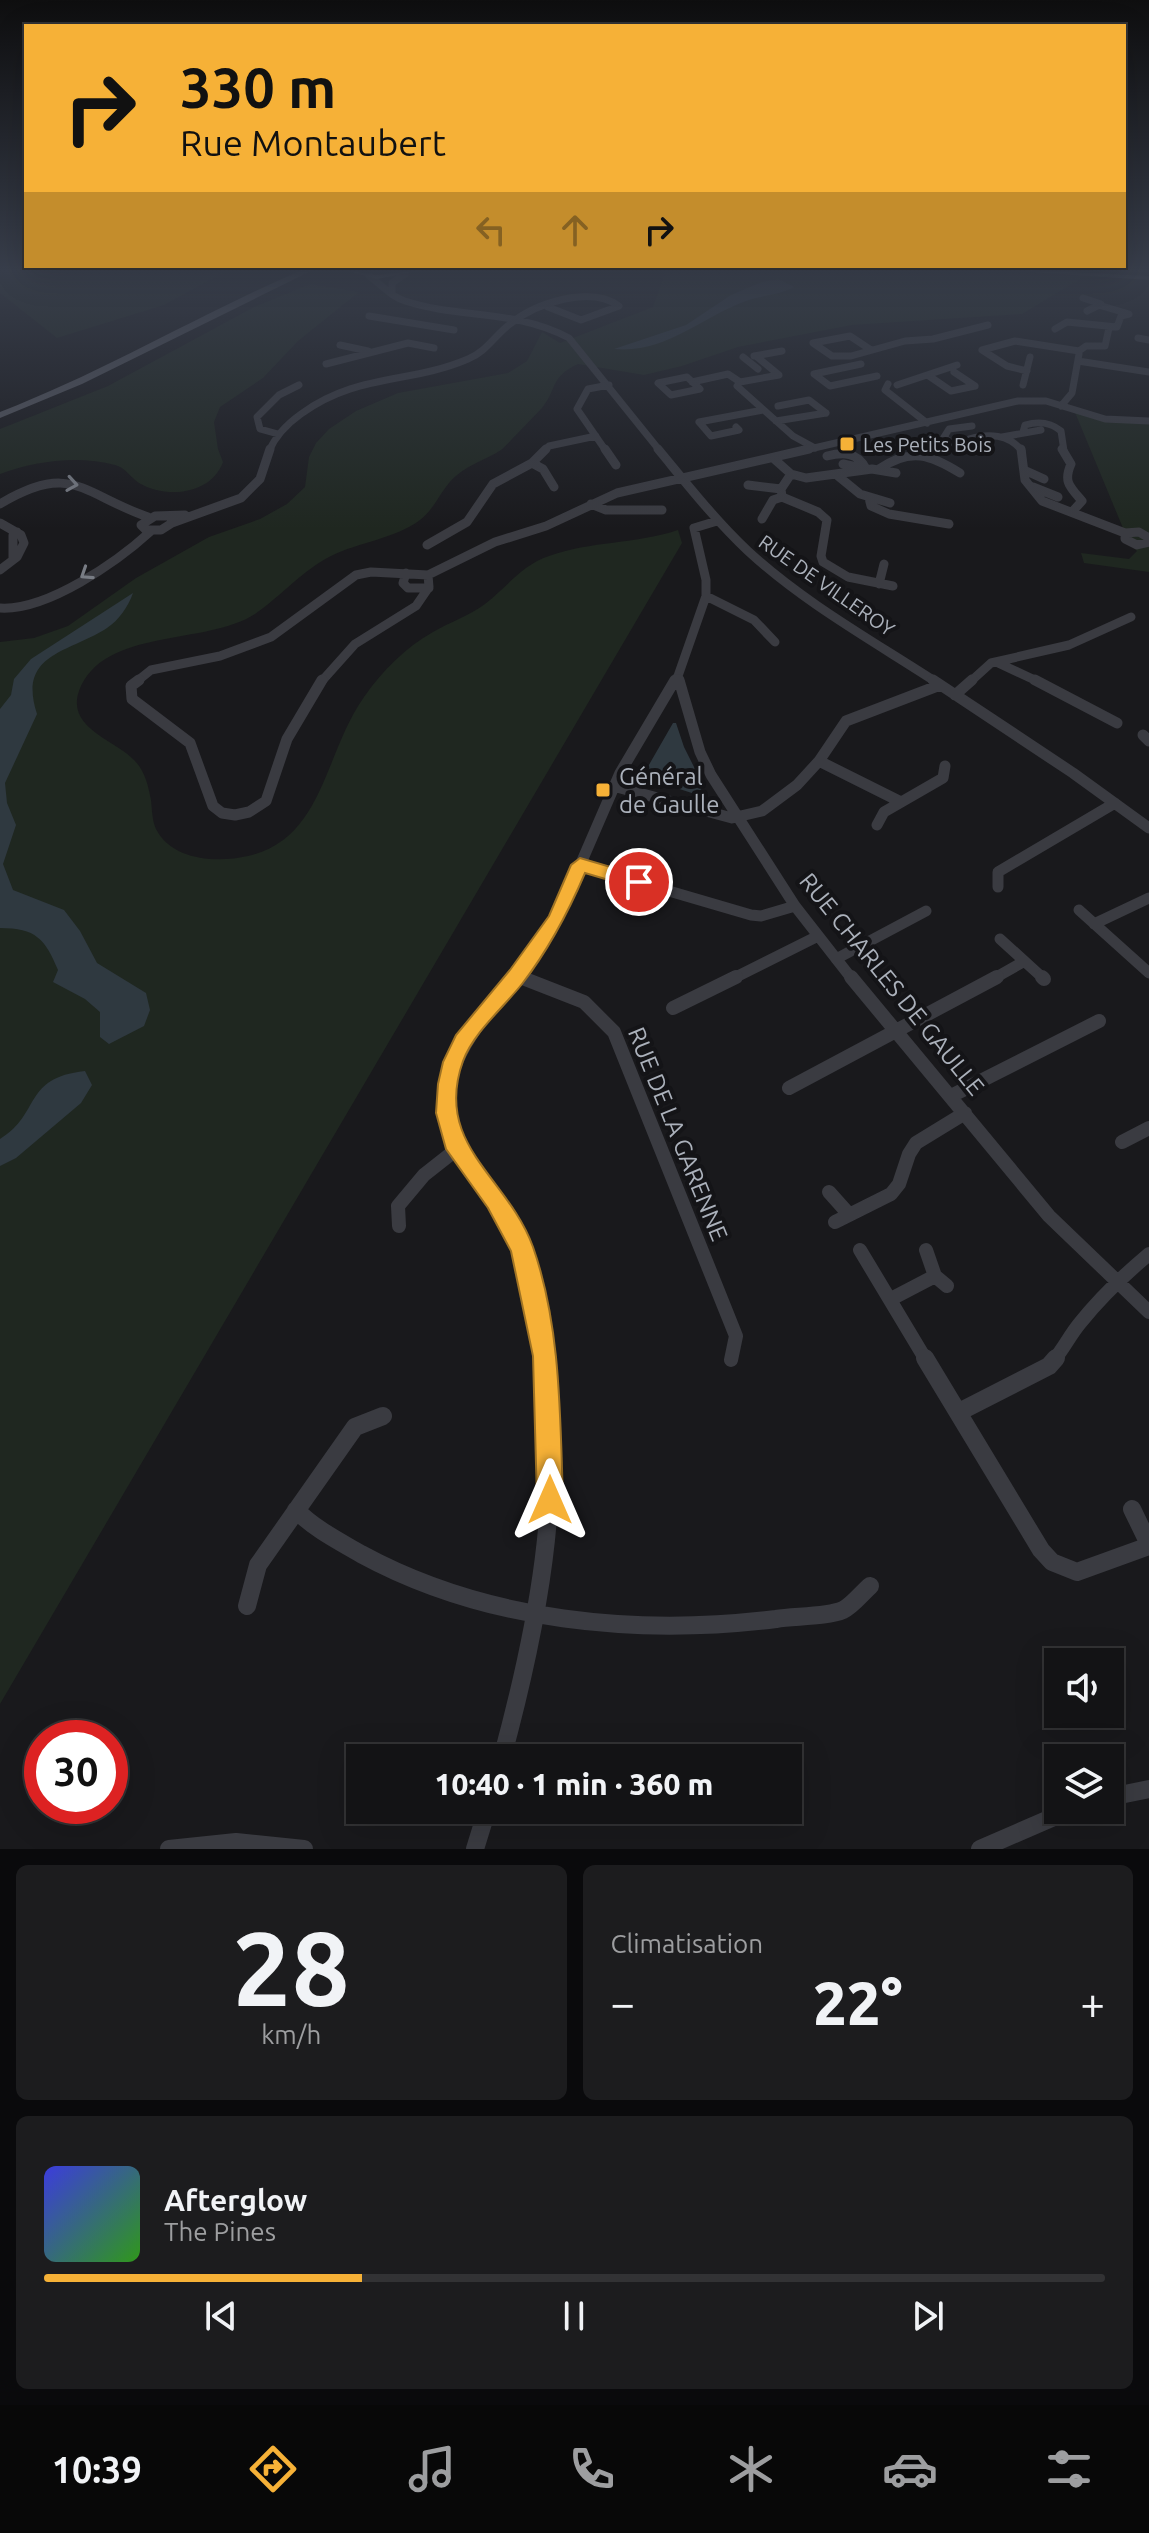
<!DOCTYPE html>
<html lang="fr">
<head>
<meta charset="utf-8">
<style>
	:root { --surface:#131315; --page:#1c1c1e; --text:#f1f3f6; --muted:#9d9ea0; --line:#323234; --accent:#f6b137 }
	body { margin:0; font-family:Ubuntu,sans-serif; background:var(--page); color:var(--text); height:100vh; display:flex; flex-direction:column; font-size:30px; white-space:nowrap }
	* { box-sizing:border-box; margin:0 }
	p { font-size:26px; color:var(--muted) }
	.icon { flex:none; width:44px; height:44px; fill:none; stroke:currentColor; stroke-width:2; stroke-linecap:round; stroke-linejoin:round }
	.map { position:relative; height:1849px; overflow:hidden }
	.side { display:flex; flex-direction:column; gap:16px; padding:16px; background:#0a0a0c; flex:1 }
	.side>* { flex:none }
	.guide { position:absolute; left:24px; top:24px; width:1102px; height:244px; border-radius:0px; box-shadow:0 8px 32px #0002,0 0 0 2px var(--line); background:#f6b137; color:#111; overflow:hidden }
	.buttons { position:absolute; left:1044px; top:1648px; display:grid; gap:16px }
	.buttons a { display:grid; place-items:center; width:80px; height:80px; border-radius:0px; background:var(--surface); box-shadow:0 8px 32px #0002,0 0 0 2px var(--line); font-size:40px }
	.speed { position:absolute; left:24px; top:1720px; display:flex; gap:16px; font-size:40px; font-weight:700; text-align:center }
	.speed>* { display:grid; place-content:center; width:104px; height:104px; border-radius:50%; background:var(--surface); box-shadow:0 8px 32px #0002,0 0 0 2px var(--line); line-height:1 }
	.speed .limit { border:12px solid #d22; background:#fff; color:#111 }
	.pin { position:absolute; display:grid; place-items:center; width:68px; height:68px; color:#fff; margin:-34px; border:4px solid #fff; border-radius:50%; box-shadow:0 2px 8px #0007 }
	.me { position:absolute; width:88px; margin:-44px; rotate:0deg; stroke-linejoin:round; filter:drop-shadow(0 0 6px #0008) }
	.turn { display:flex; align-items:center; gap:28px; height:168px; padding:0 24px; font-size:36px }
	.turn .icon { width:104px; height:104px; stroke-width:2.5 }
	.turn b { display:block; font-size:56px; line-height:68px }
	.lanes { display:flex; align-items:center; height:76px; padding:0 24px; background:#0003; justify-content:center; gap:40px; direction:ltr }
	.lanes .off { opacity:.35 }
	.big { font-size:60px; font-weight:800; line-height:1.1 }
	.side .tile { flex:1; display:flex; flex-direction:column; justify-content:center; gap:12px; min-width:0; padding:0 28px; border-radius:12px; background:var(--page) }
	.side .dial { align-items:center; gap:0 }
	.dial b { font-size:104px; line-height:1 }
	.song { display:flex; align-items:center; gap:24px }
	.cover { width:96px; height:96px; border-radius:12px; background:linear-gradient(135deg,hsl(240 70% 55%),hsl(110 70% 35%)) }
	.played { height:8px; border-radius:4px; background:linear-gradient(90deg,var(--accent) 30%,var(--line) 30%) }
	.keys { display:flex; justify-content:space-around; direction:ltr }
	.heat { display:flex; justify-content:space-between; align-items:center; font-size:44px; direction:ltr }
	.side .tiles { flex:1; display:grid; gap:16px; grid-template-columns:1fr 1fr }
	.tile:last-child { grid-column:span 2 }
	.trip { position:absolute; left:346px; top:1744px; width:456px; height:80px; border-radius:0px; background:var(--surface); box-shadow:0 8px 32px #0002,0 0 0 2px var(--line); font-weight:800; line-height:80px; text-align:center }
	.tabs { display:flex; height:128px; justify-content:space-around; align-items:center; background:#080808; color:var(--muted) }
	.tabs .icon { width:56px; height:56px }
	.tabs .active { color:var(--accent) }
	.tabs b { font-size:36px; color:var(--text) }
	.map>svg:first-child { display:block }
	.green { fill:#1f2720 }
	.water { fill:#2f3940 }
	.lines { fill:none; stroke-linecap:round; stroke-linejoin:round }
	.minor-far4 { stroke:#3a3b41; stroke-width:7 }
	.minor-far3 { stroke:#3a3b41; stroke-width:9 }
	.minor-far2 { stroke:#3a3b41; stroke-width:11 }
	.minor-far1 { stroke:#3a3b41; stroke-width:14 }
	.minor { stroke:#3a3b41; stroke-width:18 }
	.major { fill:#565860; fill-rule:evenodd }
	.oneway { stroke:#787c84 }
	.route { fill:#f6b137; stroke:#a07324; stroke-width:2 }
	.poi-dot { fill:#f6b137; stroke:#141417; stroke-width:3 }
	.labels { text-anchor:middle; dominant-baseline:central; stroke-width:8; stroke-linejoin:round; paint-order:stroke }
	.far-poi-label { font-size:20px; fill:#abb1bb; stroke:#141417; text-anchor:start }
	.far-street-label { font-size:20px; fill:#abb1bb; stroke:#141417 }
	.poi-label { font-size:24px; fill:#abb1bb; stroke:#141417; text-anchor:start }
	.street-label { font-size:24px; fill:#abb1bb; stroke:#141417 }
</style>
</head>
<body>
<div class="map">
<svg width="1149" height="1849" viewBox="0 0 1149 1849">
	<rect width="100%" height="100%" fill="#19191c"/>
	<path class="green" d="M 0,270 L 228,270 L 164,305 L 57,338 L 0,293 Z
		M 666,270 L 1038,270 L 1079,272 L 1080,279 L 1022,314 L 852,325 L 738,347 L 682,366 L 644,375 L 578,364 C 549,378 558,388 542,408 C 536,414 507,445 501,450 C 487,459 470,464 457,475 C 441,488 436,508 420,520 C 394,539 359,542 331,556 C 303,570 281,596 255,614 C 206,646 103,627 79,691 C 66,728 115,740 134,760 C 145,771 148,785 151,800 C 152,809 152,820 156,829 C 172,861 218,863 248,856 C 324,839 324,753 364,697 C 383,670 405,648 433,632 C 450,622 469,616 485,604 C 507,587 522,565 549,556 C 590,541 637,544 678,530 L 682,543 L 0,1704 L 0,642 L 34,638 L 68,626 L 136,578 L 209,537 L 260,519 L 287,504 L 305,487 L 309,457 L 316,443 L 329,429 L 356,411 L 398,393 L 508,373 L 527,361 L 542,332 L 560,343 L 653,307 Z
		M 310,284 L 359,292 L 298,341 L 263,378 L 220,407 L 214,422 L 218,449 L 223,462 C 211,495 166,499 139,483 C 131,478 125,467 115,465 C 78,455 35,461 0,474 L 0,429 L 108,386 L 254,307 Z
		M 1074,410 L 1111,421 L 1149,421 L 1149,572 L 1084,563 L 1081,553 L 1129,559 L 1137,551 L 1130,545 Z"/>
	<path class="water" d="M 779,279 L 794,287 C 780,295 762,295 746,301 C 701,317 666,354 614,349 L 686,325 L 731,295 L 762,282 Z
		M 133,593 C 128,607 119,620 107,628 C 69,653 17,653 37,714 L 5,783 L 7,803 L 16,825 L 3,864 L 13,890 L 64,910 L 80,931 L 97,963 L 146,993 L 150,1010 L 144,1026 L 109,1044 L 100,1037 L 100,1012 L 85,999 L 53,982 L 58,970 C 45,939 36,928 0,928 L 0,709 L 11,695 L 14,679 L 31,659 Z
		M 673,723 L 676,723 L 684,747 L 704,787 L 695,794 L 642,777 Z
		M 85,1071 L 92,1085 L 81,1103 L 16,1158 L 0,1166 L 0,1139 C 42,1113 22,1078 85,1071 Z"/>
	<g class="lines">
		<path class="minor-far4" d="M 369,276 C 381,284 391,297 405,301 C 461,319 514,309 569,338 L 660,451
			M 392,294 L 392,283 L 405,274
			M 1083,298 L 1101,304 L 1087,311
			M 369,316 L 454,330
			M 1055,329 L 1067,322 L 1117,327 L 1121,316 L 1129,314 L 1102,306
			M 1138,338 L 1149,340
			M 340,345 L 368,351
			M 871,350 L 850,336 L 813,343 L 832,356 L 851,356 L 905,341 L 933,339 L 988,325
			M 754,356 L 782,351
			M 743,357 L 758,369
			M 1078,361 L 1149,372
			M 326,364 L 408,343 L 434,348
			M 861,364 L 814,374 L 830,386 L 877,376
			M 1027,371 L 1007,366 L 982,350 L 1015,341 L 1079,351 L 1086,346 L 1105,346 L 1109,328
			M 954,372 L 975,386
			M 929,376 L 951,391 L 975,386
			M 687,377 L 700,389 L 671,395 L 658,383 Z
			M 692,382 L 728,374 L 740,382
			M 740,382 L 737,386 L 793,436 L 815,448
			M 740,382 L 779,375 L 756,356
			M 888,384 L 885,390 L 927,423
			M 897,385 L 957,365
			M 1023,385 L 1030,357
			M 778,406 L 809,400 L 826,413
			M 1061,406 L 1072,393 L 1079,354
			M 776,421 L 826,413
			M 972,426 L 949,429 L 944,437 L 955,446 L 974,451
			M 736,427 L 739,430 L 711,436 L 699,422 L 763,410
			M 1023,432 L 1025,425 C 1039,421 1050,422 1061,431 L 1064,451
			M 278,434 L 260,429 L 257,417 L 279,395 L 299,385
			M 1002,437 L 1041,430
			M 969,439 C 988,433 1009,434 1022,451
			M 269,451 C 276,435 287,424 301,414 C 357,373 410,384 468,359 C 486,352 495,335 510,324 C 536,303 590,285 619,306 L 581,320 L 548,307
			M 544,451 L 549,446 L 596,436
			M 606,451 L 577,409 L 588,389 L 609,385
			M 801,451 L 1018,401 L 1046,401 L 1105,419 L 1149,421"/>
		<path class="minor-far3" d="M 605,449 L 616,465
			M 658,449 C 687,484 715,520 748,551 C 803,602 873,641 936,682
			M 966,449 L 975,451
			M 1021,449 L 1025,480 L 1042,501 L 1125,533 L 1139,532 L 1149,538
			M 1062,449 L 1071,464 C 1063,482 1070,487 1082,501 L 1072,512
			M 827,456 C 843,452 858,452 866,469
			M 773,458 L 791,474 L 806,478 L 872,469 L 896,473
			M 532,463 L 543,469 L 554,487
			M 843,464 L 866,469
			M 879,469 C 911,447 931,455 960,473
			M 1024,470 L 1044,479
			M 791,474 L 781,489 L 782,497 L 818,512 L 827,520 L 821,556 L 823,562 L 848,577 L 893,586
			M 838,476 L 860,494 L 890,503
			M 748,485 L 781,489
			M 1033,487 L 1058,497
			M 869,498 L 871,506 L 889,514 L 949,524
			M 0,504 C 72,461 82,494 148,517
			M 591,504 L 606,510 L 662,510
			M 171,517 L 172,523 L 161,530 L 146,530 L 141,525 L 155,516 L 185,515
			M 762,519 L 773,500 L 782,497
			M 0,523 L 21,535 L 24,543 L 17,557 L 0,570
			M 172,523 L 241,498 L 260,479 L 270,449
			M 1125,533 L 1125,539 L 1137,545 L 1149,542
			M 427,545 L 467,522 L 493,484 L 532,463 L 546,449
			M 13,560 L 13,535 L 17,532
			M 406,573 L 403,583 L 408,588 L 429,588
			M 428,575 L 495,542 L 546,526 L 617,493 L 809,449
			M 879,584 L 884,564
			M 706,596 L 754,620 L 775,642
			M 0,608 C 47,611 117,562 151,531
			M 996,662 L 1039,682
			M 136,682 L 151,670 L 220,656 L 271,637 L 356,575 L 371,572 L 428,575
			M 321,682 L 355,644 L 416,606 L 429,587 L 428,575
			M 674,682 L 678,676
			M 680,682 L 678,676 L 706,596 L 706,580 L 694,528 L 717,521
			M 970,682 L 991,663 L 1069,645 L 1131,617"/>
		<path class="minor-far2" d="M 139,680 L 131,686 L 132,699 L 190,743 L 213,806 L 222,813 L 235,815 L 249,812 L 266,801 L 287,739 L 322,680
			M 679,680 L 700,752 L 711,775 L 795,906 L 852,979
			M 933,680 L 1073,773 L 1149,828
			M 1035,680 L 1117,723
			M 955,695 L 972,680
			M 1143,735 L 1149,741
			M 819,761 L 901,802
			M 613,786 L 732,818 L 762,811 L 797,785 L 819,761 L 846,721 L 940,685
			M 877,825 L 884,812 L 943,778 L 945,766
			M 580,865 L 751,915 L 761,916 L 795,906
			M 998,887 L 998,872 L 1115,803
			M 1079,910 L 1149,973
			M 1094,924 L 1149,898
			M 1000,939 L 1044,979
			M 836,959 L 926,911
			M 517,976 L 526,979
			M 514,979 L 559,914 L 620,773 L 675,680
			M 732,979 L 818,936
			M 993,979 L 1023,962"/>
		<path class="minor-far1" d="M 516,977 C 469,1032 417,1092 467,1166 C 481,1188 501,1207 513,1230 C 534,1268 538,1318 545,1360
			M 520,977 L 584,1002 L 614,1032 L 736,1336 L 731,1360
			M 851,977 L 1049,1216 L 1149,1312
			M 1042,977 L 1044,979
			M 673,1008 L 736,977
			M 789,1088 L 997,977
			M 951,1096 L 1099,1021
			M 1122,1142 L 1149,1128
			M 829,1192 L 846,1211
			M 835,1222 L 891,1194 L 899,1184 L 909,1154 L 916,1143 L 965,1113
			M 399,1226 L 398,1206 L 424,1175 L 457,1149
			M 860,1250 L 926,1360
			M 926,1250 L 935,1276 L 947,1286
			M 891,1299 L 935,1276
			M 1054,1360 C 1064,1348 1070,1335 1080,1323 C 1100,1298 1124,1275 1149,1254"/>
		<path class="minor" d="M 925,1358 L 1041,1550 L 1052,1562 L 1077,1572 L 1149,1546
			M 959,1412 L 1049,1366 L 1056,1358
			M 1132,1509 L 1149,1544
			M 296,1510 C 315,1529 337,1540 361,1554 C 486,1622 637,1636 776,1619 C 794,1616 827,1617 843,1610 C 852,1606 862,1593 870,1586
			M 247,1606 L 258,1565 L 355,1427 L 383,1416
			M 502,1758 C 537,1629 564,1492 544,1358
			M 1110,1797 L 1149,1789
			M 169,1849 L 236,1842 L 304,1849
			M 475,1849 L 487,1810
			M 980,1849 L 1070,1810"/>
		<path class="major" d="M 302,270 L 313,270 L 82,384 L 0,418 L 0,412 C 104,372 200,314 302,270 Z
			M 344,270 L 377,275 L 422,270 L 377,279 Z
			M 1027,270 L 1149,276 L 1149,280 L 1031,272 Z"/>
	</g>
	<defs><path id="oneway-chevron" d="M-2-3.5L2.5 0L-2 3.5" fill="none" stroke-width="1.6" stroke-linecap="round" stroke-linejoin="round" transform="scale(2)"/></defs>
	<g class="oneway">
		<use href="#oneway-chevron" transform="translate(72 484) rotate(9)"/>
		<use href="#oneway-chevron" transform="translate(86 574) rotate(147)"/>
	</g>
	<linearGradient id="sky" x2="0" y2="1"><stop stop-color="#0e0e0f"/><stop offset="0.51" stop-color="#383e4b"/><stop offset="1" stop-color="#383e4b" stop-opacity="0"/></linearGradient>
	<rect width="1149" height="529" fill="url(#sky)"/>
	<path class="route" d="M 580,858 L 645,877 L 648,882 L 639,889 L 585,873 C 568,913 549,949 522,984 C 503,1008 474,1032 463,1061 C 433,1145 508,1177 533,1247 C 561,1327 560,1416 563,1500 L 559,1509 L 550,1513 L 541,1509 L 537,1500 L 533,1356 L 511,1251 L 488,1208 L 446,1149 L 436,1113 L 438,1084 L 443,1062 L 456,1035 L 510,970 L 549,916 L 571,865 Z"/>
	<g class="poi-dot">
		<rect x="839" y="436" width="16" height="16" rx="4"/>
		<rect x="595" y="782" width="16" height="16" rx="4"/>
	</g>
	<g class="labels">
		<g class="far-poi-label">
			<text x="863" y="444">Les Petits Bois</text>
		</g>
		<g class="far-street-label">
			<text transform="translate(827 585) rotate(35)">RUE DE VILLEROY</text>
		</g>
		<g class="poi-label">
			<text x="619" y="776">Général<tspan x="619" dy="28">de Gaulle</tspan></text>
		</g>
		<g class="street-label">
			<text transform="translate(892 984) rotate(51)">RUE CHARLES DE GAULLE</text>
			<text transform="translate(678 1134) rotate(68)">RUE DE LA GARENNE</text>
		</g>
	</g>
</svg>
<div class="buttons">
<a><svg class="icon" aria-label="sound" viewBox="0 0 24 24"><path d="M4 9h4l5-4v14l-5-4H4zM17 9q2 3 0 6"/></svg></a>
<a><svg class="icon" aria-label="layers" viewBox="0 0 24 24"><path d="M12 4l9 5-9 5-9-5zM3 14l9 5 9-5"/></svg></a>
</div>
<div class="speed"><div class="limit">30</div></div>
<div class="pin" style="left:639px;top:882px;background:#d93025"><svg class="icon" aria-label="arrive" viewBox="0 0 24 24"><path d="M6 21V4h12l-3 4 3 4H6"/></svg></div>
<svg class="me" style="left:550px;top:1500px" viewBox="-20 -20 40 40"><path d="M0-17L14 15 0 8-14 15z" fill="#f6b137" stroke="#fff" stroke-width="4"/></svg>
<div class="trip">10:40 · 1 min · 360 m</div>
<div class="guide">
<div class="turn"><svg class="icon" aria-label="right" viewBox="0 0 24 24"><path d="M7 20v-9h11M14 6l5 5-5 5"/></svg><div><b>330 m</b>Rue Montaubert</div></div>
<div class="lanes"><svg class="icon off" aria-label="left" viewBox="0 0 24 24"><path d="M17 20v-9H6M10 6l-5 5 5 5"/></svg><svg class="icon off" aria-label="ahead" viewBox="0 0 24 24"><path d="M12 20V5M6 11l6-6 6 6"/></svg><svg class="icon" aria-label="right" viewBox="0 0 24 24"><path d="M7 20v-9h11M14 6l5 5-5 5"/></svg></div>
</div>
</div>
<section class="side">
<div class="tiles">
<div class="tile dial"><b>28</b><p>km/h</p></div>
<div class="tile"><p>Climatisation</p>
<div class="heat"><a>−</a><b class="big">22°</b><a>+</a></div>
</div>
<div class="tile">
<div class="song"><i class="cover"></i><div><b>Afterglow</b><p>The Pines</p></div></div>
<div class="played"></div>
<div class="keys"><svg class="icon" aria-label="previous" viewBox="0 0 24 24"><path d="M18 5L8 12l10 7zM5 5v14"/></svg><svg class="icon" aria-label="pause" viewBox="0 0 24 24"><path d="M8 5v14M16 5v14"/></svg><svg class="icon" aria-label="next" viewBox="0 0 24 24"><path d="M6 5l10 7-10 7zM19 5v14"/></svg></div>
</div>
</div>
</section>
<nav class="tabs">
<b>10:39</b>
<svg class="icon active" aria-label="directions" viewBox="0 0 24 24"><path d="M12 3l9 9-9 9-9-9zM9 14v-3h6M13 9l2 2-2 2"/></svg>
<svg class="icon" aria-label="music" viewBox="0 0 24 24"><path d="M9 18V5l10-2v13"/><circle cx="6" cy="18" r="3"/><circle cx="16" cy="16" r="3"/></svg>
<svg class="icon" aria-label="phone" viewBox="0 0 24 24"><path d="M5 4h4l2 5-3 2q2 4 5 5l2-3 5 2v4C11 20 4 13 5 4z"/></svg>
<svg class="icon" aria-label="climate" viewBox="0 0 24 24"><path d="M12 3v18M4 7l16 10M4 17L20 7"/></svg>
<svg class="icon" aria-label="car" viewBox="0 0 24 24"><path d="M5 17H2v-5l4-1 3-4h7l3 4 3 1v5h-3M9 17h6M6 11h13"/><circle cx="7" cy="17" r="2"/><circle cx="17" cy="17" r="2"/></svg>
<svg class="icon" aria-label="filters" viewBox="0 0 24 24"><path d="M4 7h16M4 17h16"/><circle cx="9" cy="7" r="2"/><circle cx="15" cy="17" r="2"/></svg>
</nav>
</body>
</html>
